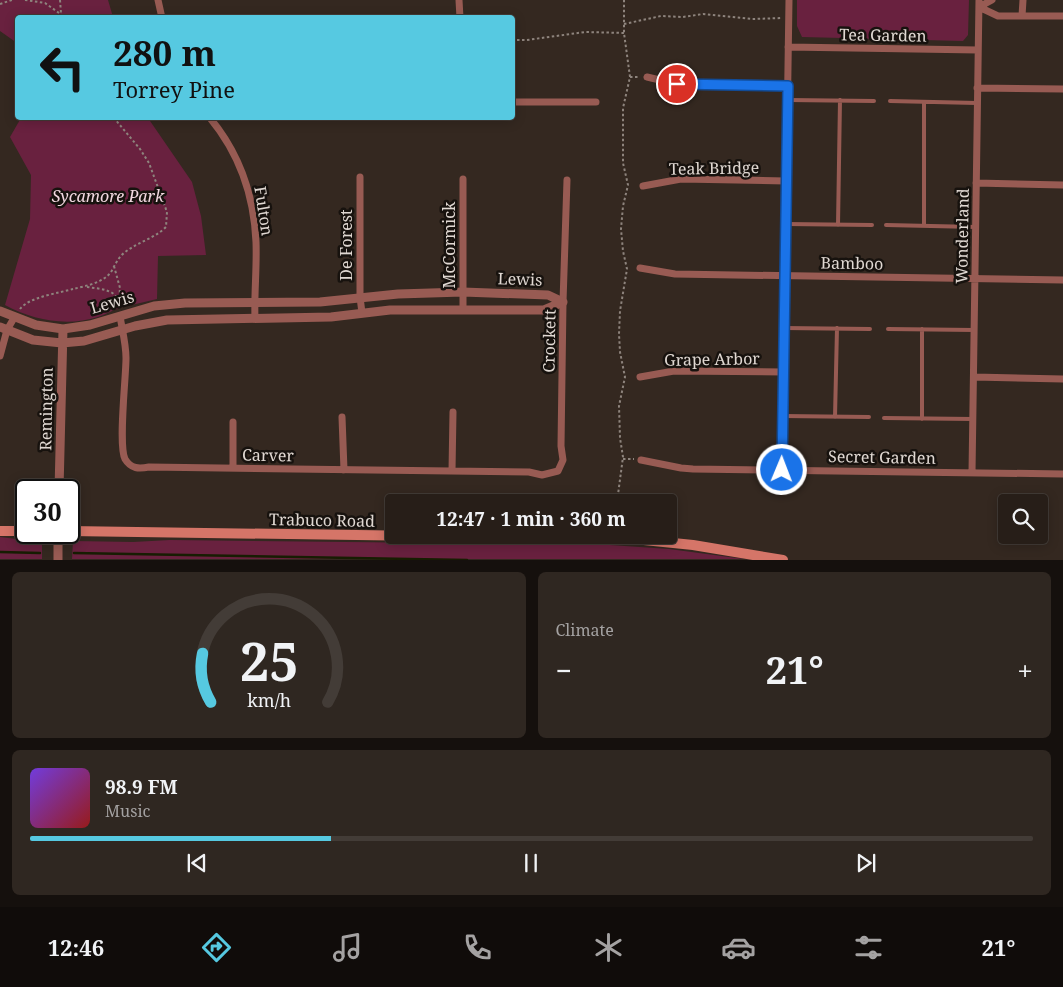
<!DOCTYPE html>
<html lang="en">
<head>
<meta charset="utf-8">
<style>
	:root { --surface:#271e18; --page:#2f2721; --text:#f1f3f6; --muted:#a4a2a2; --line:#433c37; --accent:#56c9e1 }
	body { margin:0; font-family:"Noto Serif",serif; background:var(--page); color:var(--text); height:100vh; display:flex; flex-direction:column; font-size:19px; white-space:nowrap }
	* { box-sizing:border-box; margin:0 }
	p { font-size:16px; color:var(--muted) }
	.icon { flex:none; width:28px; height:28px; fill:none; stroke:currentColor; stroke-width:2; stroke-linecap:round; stroke-linejoin:round }
	.map { position:relative; height:560px; overflow:hidden }
	.drawer { display:flex; flex-direction:column; gap:12px; padding:12px; background:#15100d; flex:1 }
	.drawer>* { flex:none }
	.banner { position:absolute; left:15px; top:15px; width:500px; height:105px; border-radius:5px; box-shadow:0 2px 12px #0003,0 0 0 1px var(--line); background:#56c9e1; color:#111; overflow:hidden }
	.buttons { position:absolute; left:998px; top:494px; display:grid; gap:10px }
	.buttons a { display:grid; place-items:center; width:50px; height:50px; border-radius:5px; background:var(--surface); box-shadow:0 2px 12px #0003,0 0 0 1px var(--line); font-size:25px }
	.speed { position:absolute; left:15px; top:479px; display:flex; gap:10px; font-size:25px; font-weight:700; text-align:center }
	.speed>* { display:grid; place-content:center; width:65px; height:65px; border-radius:50%; background:var(--surface); box-shadow:0 2px 12px #0003,0 0 0 1px var(--line); line-height:1 }
	.speed .limit { border:2px solid #111; border-radius:8px; background:#fff; color:#111 }
	.pin { position:absolute; display:grid; place-items:center; width:42px; height:42px; color:#fff; margin:-21px; border:2px solid #fff; border-radius:50%; box-shadow:0 1px 5px #0007 }
	.me { position:absolute; width:55px; margin:-28px; rotate:1deg; stroke-linejoin:round; filter:drop-shadow(0 0 4px #0008) }
	.turn { display:flex; align-items:center; gap:18px; height:105px; padding:0 15px; font-size:22px }
	.turn .icon { width:65px; height:65px; stroke-width:2.5 }
	.turn b { display:block; font-size:35px; line-height:42px }
	.big { font-size:38px; font-weight:700; line-height:1.1 }
	.drawer .widget { flex:1; display:flex; flex-direction:column; justify-content:center; gap:8px; min-width:0; padding:0 18px; border-radius:8px; background:var(--page) }
	.drawer .dial { align-items:center; gap:0 }
	.dial svg { height:130px; overflow:visible; fill:none; stroke:var(--line); stroke-width:7; stroke-linecap:round; text-anchor:middle }
	.dial text { fill:var(--text); stroke:none }
	.song { display:flex; align-items:center; gap:15px }
	.cover { width:60px; height:60px; border-radius:8px; background:linear-gradient(135deg,hsl(260 70% 55%),hsl(0 70% 35%)) }
	.played { height:5px; border-radius:2px; background:linear-gradient(90deg,var(--accent) 30%,var(--line) 30%) }
	.keys { display:flex; justify-content:space-around; direction:ltr }
	.heat { display:flex; justify-content:space-between; align-items:center; font-size:28px; direction:ltr }
	.drawer .tiles { flex:1; display:grid; gap:12px; grid-template-columns:1fr 1fr }
	.widget:last-child { grid-column:span 2 }
	.trip { position:absolute; left:385px; top:494px; width:292px; height:50px; border-radius:5px; background:var(--surface); box-shadow:0 2px 12px #0003,0 0 0 1px var(--line); font-weight:700; line-height:50px; text-align:center }
	.dock { display:flex; height:80px; justify-content:space-around; align-items:center; background:#100c0a; color:var(--muted) }
	.dock .icon { width:35px; height:35px }
	.dock .selected { color:var(--accent) }
	.dock b { font-size:22px; color:var(--text) }
	.map>svg:first-child { display:block }
	.green { fill:#69213f }
	.lines { fill:none; stroke-linecap:round; stroke-linejoin:round }
	.stream { stroke:#171d02; stroke-width:2.5 }
	.path { stroke:#8e847d; stroke-width:2; stroke-dasharray:2.5 2.5; stroke-linecap:butt }
	.service { stroke:#985b53; stroke-width:4 }
	.minor { stroke:#985b53; stroke-width:7 }
	.tertiary { stroke:#985b53; stroke-width:9 }
	.secondary { stroke:#d57568; stroke-width:10 }
	.route-casing { stroke:#114b97; stroke-width:12 }
	.route { stroke:#1a73e8; stroke-width:9 }
	.labels { text-anchor:middle; dominant-baseline:central; stroke-width:5; stroke-linejoin:round; paint-order:stroke }
	.street-label { font-size:16px; fill:#e0d8d2; stroke:#17120e }
	.park-label { font-size:16px; font-style:italic; fill:#f2d8e0; stroke:#17120e }
</style>
</head>
<body>
<div class="map">
<svg width="1063" height="560" viewBox="0 0 1063 560">
	<rect width="100%" height="100%" fill="#342820"/>
	<path class="green" d="M 0,0 L 108,0 L 113,17 L 18,18 L 17,43 L 0,31 Z
		M 797,0 L 969,0 L 968,35 L 963,41 L 802,37 L 797,26 Z
		M 21,118 L 148,118 L 192,182 L 201,216 L 206,255 L 158,256 L 157,299 C 146,302 134,304 123,307 C 114,309 107,314 98,317 C 66,327 33,320 5,305 L 30,219 L 31,175 L 10,137 Z
		M 0,537 L 42,542 L 42,559 L 0,559 Z
		M 170,540 L 610,545 L 669,549 L 744,559 L 72,559 L 73,541 L 133,542 Z"/>
	<g class="lines">
		<path class="stream" d="M 0,552 L 40,553
			M 74,553 L 467,560"/>
		<path class="path" d="M 25,0 L 45,3 L 66,18
			M 60,0 L 61,13
			M 0,4 L 12,0
			M 624,24 L 661,16 L 683,17 L 703,14 L 752,19 L 782,18
			M 512,40 L 527,40 L 585,32 L 624,33
			M 630,77 L 640,77
			M 114,266 L 120,288 L 119,301
			M 87,287 C 101,289 118,289 120,306
			M 20,309 C 29,297 59,293 73,289 C 85,286 103,283 111,272 C 115,265 118,258 124,253 C 137,242 154,239 166,227 L 167,212 L 149,163 L 140,149 L 114,118
			M 623,459 L 634,459
			M 617,502 L 623,457 L 620,438 L 619,406 L 625,377 L 620,352 L 619,334 L 620,311 L 627,269 L 623,251 L 621,229 L 623,206 L 628,185 L 623,163 L 623,108 L 630,77 L 624,33 L 624,0"/>
		<path class="service" d="M 788,100 L 874,101
			M 890,101 L 977,103
			M 786,224 L 872,225
			M 838,225 L 840,100
			M 886,225 L 976,227
			M 924,226 L 924,102
			M 784,328 L 870,329
			M 888,329 L 974,330
			M 783,416 L 869,417
			M 835,417 L 837,328
			M 884,418 L 973,419
			M 922,419 L 922,329"/>
		<path class="minor" d="M 158,0 L 162,18
			M 459,0 L 460,18
			M 979,7 L 998,16 L 1063,16
			M 979,7 L 992,0
			M 1022,16 L 1023,0
			M 788,47 L 978,50
			M 647,77 L 677,84 L 788,85
			M 977,88 L 1063,89
			M 512,102 L 596,102
			M 210,118 C 239,153 254,196 256,242 C 257,268 254,294 255,319
			M 360,177 L 360,297 L 362,313
			M 976,183 L 1063,185
			M 643,186 L 681,179 L 786,181
			M 640,268 L 675,274 L 1063,280
			M 463,310 L 463,179
			M 120,316 C 122,329 126,344 126,358 C 126,378 118,445 125,459 C 131,469 139,469 149,467 L 529,472 L 542,475 L 558,471 L 563,460 L 561,446 L 563,302 L 567,180
			M 0,356 L 7,330 L 14,318
			M 640,377 L 674,371 L 784,372
			M 974,377 L 1063,379
			M 342,417 L 344,470
			M 641,460 L 681,468 L 693,469 L 1063,474
			M 233,468 L 233,422
			M 782,470 L 789,0
			M 452,471 L 453,412
			M 972,473 L 979,0"/>
		<path class="tertiary" d="M 0,311 L 36,325 L 63,329 L 90,325 L 154,306 L 185,303 L 320,302 L 398,294 L 463,292 L 548,295 L 563,302
			M 0,327 L 33,340 L 62,343 L 84,341 L 135,326 L 167,320 L 331,317 L 390,310 L 544,310 L 563,302
			M 59,490 L 63,329
			M 58,560 L 58,532"/>
		<path class="secondary" d="M 0,531 L 26,531
			M 69,531 L 634,539 L 693,545 L 783,560"/>
	</g>
	<g class="lines">
		<g class="route-casing">
			<path id="route" d="M 677,84 L 788,86 L 782,470"/>
		</g>
		<use href="#route" class="route"/>
	</g>
	<g class="labels">
		<g class="street-label">
			<text transform="translate(883 35) rotate(1)">Tea Garden</text>
			<text transform="translate(714 168) rotate(-1)">Teak Bridge</text>
			<text transform="translate(264 211) rotate(81)">Fulton</text>
			<text transform="translate(962 236) rotate(-89)">Wonderland</text>
			<text transform="translate(346 245) rotate(-90)">De Forest</text>
			<text transform="translate(449 245) rotate(-90)">McCormick</text>
			<text transform="translate(852 263) rotate(1)">Bamboo</text>
			<text transform="translate(520 279) rotate(2)">Lewis</text>
			<text transform="translate(112 302) rotate(-16)">Lewis</text>
			<text transform="translate(549 341) rotate(-89)">Crockett</text>
			<text transform="translate(712 359) rotate(-1)">Grape Arbor</text>
			<text transform="translate(46 409) rotate(-89)">Remington</text>
			<text transform="translate(268 455) rotate(1)">Carver</text>
			<text transform="translate(882 457) rotate(1)">Secret Garden</text>
			<text transform="translate(322 520) rotate(1)">Trabuco Road</text>
		</g>
		<g class="park-label">
			<text x="108" y="196">Sycamore Park</text>
		</g>
	</g>
</svg>
<div class="buttons">
<a><svg class="icon" aria-label="search" viewBox="0 0 24 24"><circle cx="10" cy="10" r="6"/><path d="M15 15l6 6"/></svg></a>
</div>
<div class="speed"><div class="limit">30</div></div>
<div class="pin" style="left:677px;top:84px;background:#d93025"><svg class="icon" aria-label="arrive" viewBox="0 0 24 24"><path d="M6 21V4h12l-3 4 3 4H6"/></svg></div>
<svg class="me" style="left:782px;top:470px" viewBox="-20 -20 40 40"><circle r="17" fill="#1a73e8" stroke="#fff" stroke-width="3"/><path d="M0-11L8 9 0 5-8 9z" fill="#fff"/></svg>
<div class="trip">12:47 · 1 min · 360 m</div>
<div class="banner">
<div class="turn"><svg class="icon" aria-label="left" viewBox="0 0 24 24"><path d="M17 20v-9H6M10 6l-5 5 5 5"/></svg><div><b>280 m</b>Torrey Pine</div></div>
</div>
</div>
<section class="drawer">
<div class="tiles">
<div class="widget dial"><svg viewBox="0 0 100 80">
<path d="M14 69A42 42 0 1 1 86 69"/>
<path d="M14 69A42 42 0 0 1 9 39" stroke="#56c9e1"/>
<text x="50" y="56" font-size="32" font-weight="700">25</text>
<text x="50" y="72" font-size="11">km/h</text>
</svg></div>
<div class="widget"><p>Climate</p>
<div class="heat"><a>−</a><b class="big">21°</b><a>+</a></div>
</div>
<div class="widget">
<div class="song"><i class="cover"></i><div><b>98.9 FM</b><p>Music</p></div></div>
<div class="played"></div>
<div class="keys"><svg class="icon" aria-label="previous" viewBox="0 0 24 24"><path d="M18 5L8 12l10 7zM5 5v14"/></svg><svg class="icon" aria-label="pause" viewBox="0 0 24 24"><path d="M8 5v14M16 5v14"/></svg><svg class="icon" aria-label="next" viewBox="0 0 24 24"><path d="M6 5l10 7-10 7zM19 5v14"/></svg></div>
</div>
</div>
</section>
<nav class="dock">
<b>12:46</b>
<svg class="icon selected" aria-label="directions" viewBox="0 0 24 24"><path d="M12 3l9 9-9 9-9-9zM9 14v-3h6M13 9l2 2-2 2"/></svg>
<svg class="icon" aria-label="music" viewBox="0 0 24 24"><path d="M9 18V5l10-2v13"/><circle cx="6" cy="18" r="3"/><circle cx="16" cy="16" r="3"/></svg>
<svg class="icon" aria-label="phone" viewBox="0 0 24 24"><path d="M5 4h4l2 5-3 2q2 4 5 5l2-3 5 2v4C11 20 4 13 5 4z"/></svg>
<svg class="icon" aria-label="climate" viewBox="0 0 24 24"><path d="M12 3v18M4 7l16 10M4 17L20 7"/></svg>
<svg class="icon" aria-label="car" viewBox="0 0 24 24"><path d="M5 17H2v-5l4-1 3-4h7l3 4 3 1v5h-3M9 17h6M6 11h13"/><circle cx="7" cy="17" r="2"/><circle cx="17" cy="17" r="2"/></svg>
<svg class="icon" aria-label="filters" viewBox="0 0 24 24"><path d="M4 7h16M4 17h16"/><circle cx="9" cy="7" r="2"/><circle cx="15" cy="17" r="2"/></svg>
<b>21°</b>
</nav>
</body>
</html>
